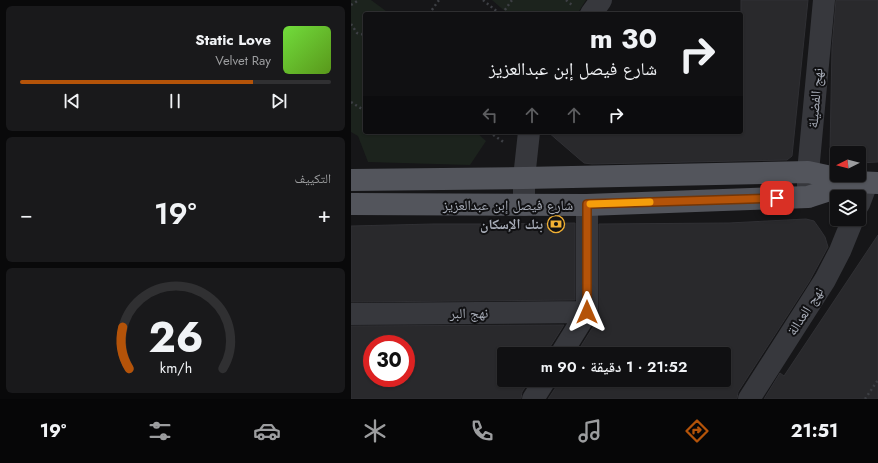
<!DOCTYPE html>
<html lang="ar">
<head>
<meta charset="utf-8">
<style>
	:root { --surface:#101012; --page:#19191b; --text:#f1f3f6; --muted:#9c9d9f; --line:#303032; --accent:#b45309 }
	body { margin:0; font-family:Jost,"Noto Naskh Arabic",sans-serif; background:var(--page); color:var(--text); direction:rtl; height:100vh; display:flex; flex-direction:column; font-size:15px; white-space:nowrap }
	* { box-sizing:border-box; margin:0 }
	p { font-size:13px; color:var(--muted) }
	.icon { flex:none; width:22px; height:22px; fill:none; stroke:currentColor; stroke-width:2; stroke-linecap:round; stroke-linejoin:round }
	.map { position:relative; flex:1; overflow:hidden; direction:ltr }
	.side { display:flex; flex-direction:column; gap:6px; padding:6px; background:#09090a; width:351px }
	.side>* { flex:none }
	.banner { position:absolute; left:12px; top:12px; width:380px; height:122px; border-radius:4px; box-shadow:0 1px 3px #0004,0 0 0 1px var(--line); direction:rtl; background:#101012; color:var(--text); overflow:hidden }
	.needle { width:26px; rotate:264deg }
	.tools { position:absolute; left:479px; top:146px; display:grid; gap:8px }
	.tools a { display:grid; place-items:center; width:36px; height:36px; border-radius:4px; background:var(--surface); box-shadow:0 1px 3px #0004,0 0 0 1px var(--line); font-size:20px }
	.speed { position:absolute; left:12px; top:335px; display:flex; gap:8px; font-size:20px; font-weight:700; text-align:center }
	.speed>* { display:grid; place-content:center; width:52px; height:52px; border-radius:50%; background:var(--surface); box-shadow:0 1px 3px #0004,0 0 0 1px var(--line); line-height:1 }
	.speed .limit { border:6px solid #d22; background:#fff; color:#111 }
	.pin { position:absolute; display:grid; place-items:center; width:34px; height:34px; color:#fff; margin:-17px; border-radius:8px; box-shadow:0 2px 6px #0006 }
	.me { position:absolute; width:44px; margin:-22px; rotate:0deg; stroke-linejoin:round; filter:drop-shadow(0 0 3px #0008) }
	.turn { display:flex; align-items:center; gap:14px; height:84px; padding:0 20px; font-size:18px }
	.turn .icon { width:52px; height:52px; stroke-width:2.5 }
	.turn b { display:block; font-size:28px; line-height:34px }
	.lanes { display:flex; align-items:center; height:38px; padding:0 20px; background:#0003; justify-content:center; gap:20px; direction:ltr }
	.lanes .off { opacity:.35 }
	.big { font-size:30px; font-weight:600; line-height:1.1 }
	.side .widget { flex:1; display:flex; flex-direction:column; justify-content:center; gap:6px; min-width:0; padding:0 14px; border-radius:6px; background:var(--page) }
	.side .dial { align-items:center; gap:0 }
	.dial svg { height:104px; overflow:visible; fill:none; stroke:var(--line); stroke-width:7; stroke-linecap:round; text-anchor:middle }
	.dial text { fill:var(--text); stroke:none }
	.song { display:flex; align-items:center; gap:12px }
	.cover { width:48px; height:48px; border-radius:6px; background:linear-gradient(135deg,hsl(100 70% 55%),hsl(90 70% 35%)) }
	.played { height:4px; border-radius:2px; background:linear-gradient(90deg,var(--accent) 75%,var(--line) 75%) }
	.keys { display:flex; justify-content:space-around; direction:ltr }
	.heat { display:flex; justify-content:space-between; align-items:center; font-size:22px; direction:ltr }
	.trip { position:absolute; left:146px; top:347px; width:234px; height:40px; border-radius:4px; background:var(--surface); box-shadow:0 1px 3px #0004,0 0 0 1px var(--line); font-weight:600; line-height:40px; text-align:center; direction:rtl }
	.menu { display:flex; height:64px; justify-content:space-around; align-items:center; background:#060607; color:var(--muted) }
	.menu .icon { width:28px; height:28px }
	.menu .selected { color:var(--accent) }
	.menu b { font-size:18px; color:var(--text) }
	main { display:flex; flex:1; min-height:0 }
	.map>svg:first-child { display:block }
	.green { fill:#1c231d }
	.building { fill:#29292c; stroke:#303034; fill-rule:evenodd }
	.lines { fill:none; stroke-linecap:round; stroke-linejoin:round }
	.path { stroke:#3d3f44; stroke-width:2.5; stroke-dasharray:2 3; stroke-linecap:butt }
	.minor { stroke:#37383d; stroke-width:22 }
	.major { stroke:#53555c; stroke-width:22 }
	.route-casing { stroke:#753606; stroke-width:10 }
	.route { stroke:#b45309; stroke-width:7 }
	.slow { stroke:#f59e0b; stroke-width:7 }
	.labels { text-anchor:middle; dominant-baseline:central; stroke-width:4; stroke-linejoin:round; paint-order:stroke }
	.street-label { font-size:14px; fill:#a8adb8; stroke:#111113 }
	.poi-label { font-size:14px; font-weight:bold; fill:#a8adb8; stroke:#111113; text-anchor:end }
</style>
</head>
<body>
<main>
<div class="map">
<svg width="527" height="399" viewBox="0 0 527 399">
	<rect width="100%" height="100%" fill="#161618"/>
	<path class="green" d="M 0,0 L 20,0 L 39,14 L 14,14 L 14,132 L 125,132 L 135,141 L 119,165 L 17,162 L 7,136 L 0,132 Z
		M 141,0 L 235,0 L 226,14 L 191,14 L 188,12 L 186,14 L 157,14 Z"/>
	<path class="building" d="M 390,0 L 457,0 L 441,156 L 436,160 L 241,164 L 233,163 L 197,132 L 390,132 Z
		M 485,0 L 527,0 L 527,162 L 508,163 L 508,153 L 486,153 L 486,158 L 479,151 L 481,47 Z
		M 455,219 L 463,221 L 468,228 L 474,237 L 477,247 L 458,282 L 387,392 L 386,399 L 197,399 L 205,387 L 206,380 L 373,380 L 373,354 L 225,354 L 247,319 L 248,312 L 248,224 L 378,223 Z
		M 224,223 L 224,300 L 0,302 L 0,226 L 82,224 L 147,224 Z
		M 527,235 L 527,399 L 413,399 L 429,373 L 433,376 Z
		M 213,325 L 199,347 L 198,354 L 153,354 L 153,380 L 179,380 L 171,392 L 170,399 L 0,399 L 0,326 ZM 21,344 L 55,344 L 55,378 L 21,378 Z"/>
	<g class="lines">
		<path class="path" d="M 132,0 L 149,14
			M 215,0 L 221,5
			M 0,5 L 8,0
			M 78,14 L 88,0
			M 151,14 L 161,0
			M 0,24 L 6,33 L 14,35
			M 0,102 L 11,109 L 14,109
			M 138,132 L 154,143
			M 514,399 L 527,380"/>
		<path class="minor" d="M 240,14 L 250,0
			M 457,197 L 457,172 L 473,0
			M 508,204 L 516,183
			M 173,205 L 173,178 L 178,132
			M 0,314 L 236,312
			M 210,354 L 236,312 L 236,205
			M 182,399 L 194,380
			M 398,399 L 474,280 L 489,251 L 502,219"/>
		<path class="major" d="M 0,180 L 173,178 L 457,172 L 504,182 L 527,183
			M 0,204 L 236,205 L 457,197 L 503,182"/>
	</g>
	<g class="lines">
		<g class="route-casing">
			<path id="route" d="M 236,312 L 236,204 L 426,198"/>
		</g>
		<use href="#route" class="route"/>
		<path class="slow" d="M 239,204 L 299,202"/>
	</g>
	<defs>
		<g id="bank-ring" transform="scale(0.9)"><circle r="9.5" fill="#111113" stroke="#f2b134" stroke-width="1.5"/><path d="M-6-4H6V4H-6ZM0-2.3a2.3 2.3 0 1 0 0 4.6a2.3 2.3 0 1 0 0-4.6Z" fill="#f2b134"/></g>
	</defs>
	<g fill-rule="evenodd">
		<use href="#bank-ring" x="205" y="224"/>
	</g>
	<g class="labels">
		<g class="street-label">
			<text transform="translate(464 98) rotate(-85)">نهج الفضيلة</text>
			<text x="157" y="205">شارع فيصل إبن عبدالعزيز</text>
			<text transform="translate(454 311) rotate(-57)">نهج العدالة</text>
			<text transform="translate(118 313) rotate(-1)">نهج البر</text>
		</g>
		<g class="poi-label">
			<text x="192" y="224">بنك الإسكان</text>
		</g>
	</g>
</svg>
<div class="tools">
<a><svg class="needle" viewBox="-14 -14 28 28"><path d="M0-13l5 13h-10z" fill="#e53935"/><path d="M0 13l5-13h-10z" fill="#9c9d9f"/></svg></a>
<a><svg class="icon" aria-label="layers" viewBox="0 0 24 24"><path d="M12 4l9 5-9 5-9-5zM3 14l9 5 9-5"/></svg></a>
</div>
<div class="speed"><div class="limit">30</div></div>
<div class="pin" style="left:426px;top:198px;background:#d93025"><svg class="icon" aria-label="arrive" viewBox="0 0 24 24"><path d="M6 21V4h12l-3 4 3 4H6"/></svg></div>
<svg class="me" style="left:236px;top:312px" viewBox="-20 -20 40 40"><path d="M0-17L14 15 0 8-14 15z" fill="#b45309" stroke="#fff" stroke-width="4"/></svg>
<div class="trip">21:52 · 1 دقيقة · 90 m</div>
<div class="banner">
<div class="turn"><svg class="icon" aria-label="right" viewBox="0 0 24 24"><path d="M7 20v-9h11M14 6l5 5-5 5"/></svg><div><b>30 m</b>شارع فيصل إبن عبدالعزيز</div></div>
<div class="lanes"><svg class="icon off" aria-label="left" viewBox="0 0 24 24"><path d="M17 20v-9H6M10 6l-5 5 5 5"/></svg><svg class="icon off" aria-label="ahead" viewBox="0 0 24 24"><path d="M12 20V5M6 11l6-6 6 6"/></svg><svg class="icon off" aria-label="ahead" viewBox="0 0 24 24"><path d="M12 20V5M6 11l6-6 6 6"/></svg><svg class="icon" aria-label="right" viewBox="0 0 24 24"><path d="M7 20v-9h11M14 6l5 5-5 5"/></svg></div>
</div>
</div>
<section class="side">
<div class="widget">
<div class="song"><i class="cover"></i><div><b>Static Love</b><p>Velvet Ray</p></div></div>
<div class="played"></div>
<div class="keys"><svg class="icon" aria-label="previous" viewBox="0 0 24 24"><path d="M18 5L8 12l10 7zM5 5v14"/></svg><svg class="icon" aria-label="pause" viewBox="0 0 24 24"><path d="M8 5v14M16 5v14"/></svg><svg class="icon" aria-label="next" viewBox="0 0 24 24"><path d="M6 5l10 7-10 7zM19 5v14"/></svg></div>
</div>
<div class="widget"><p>التكييف</p>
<div class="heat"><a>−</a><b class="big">19°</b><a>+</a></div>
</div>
<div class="widget dial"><svg viewBox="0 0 100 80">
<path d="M14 69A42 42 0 1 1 86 69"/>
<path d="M14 69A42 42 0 0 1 9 37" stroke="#b45309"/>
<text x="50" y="56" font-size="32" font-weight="700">26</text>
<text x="50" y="72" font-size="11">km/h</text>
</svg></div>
</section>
</main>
<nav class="menu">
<b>21:51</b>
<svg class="icon selected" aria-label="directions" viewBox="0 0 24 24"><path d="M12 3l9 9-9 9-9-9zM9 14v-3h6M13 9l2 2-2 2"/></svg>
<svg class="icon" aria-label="music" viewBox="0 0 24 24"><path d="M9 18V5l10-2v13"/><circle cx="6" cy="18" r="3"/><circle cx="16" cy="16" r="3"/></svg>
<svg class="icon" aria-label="phone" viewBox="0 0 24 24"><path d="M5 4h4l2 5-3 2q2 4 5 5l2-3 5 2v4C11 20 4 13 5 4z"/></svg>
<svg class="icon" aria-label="climate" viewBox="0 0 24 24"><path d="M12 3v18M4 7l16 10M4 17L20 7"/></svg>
<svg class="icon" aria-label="car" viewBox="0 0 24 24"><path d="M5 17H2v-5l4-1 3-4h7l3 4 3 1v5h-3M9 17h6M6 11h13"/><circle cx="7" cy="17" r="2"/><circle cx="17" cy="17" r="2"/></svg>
<svg class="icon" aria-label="filters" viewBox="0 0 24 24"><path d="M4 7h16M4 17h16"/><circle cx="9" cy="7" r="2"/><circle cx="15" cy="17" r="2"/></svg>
<b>19°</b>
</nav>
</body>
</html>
